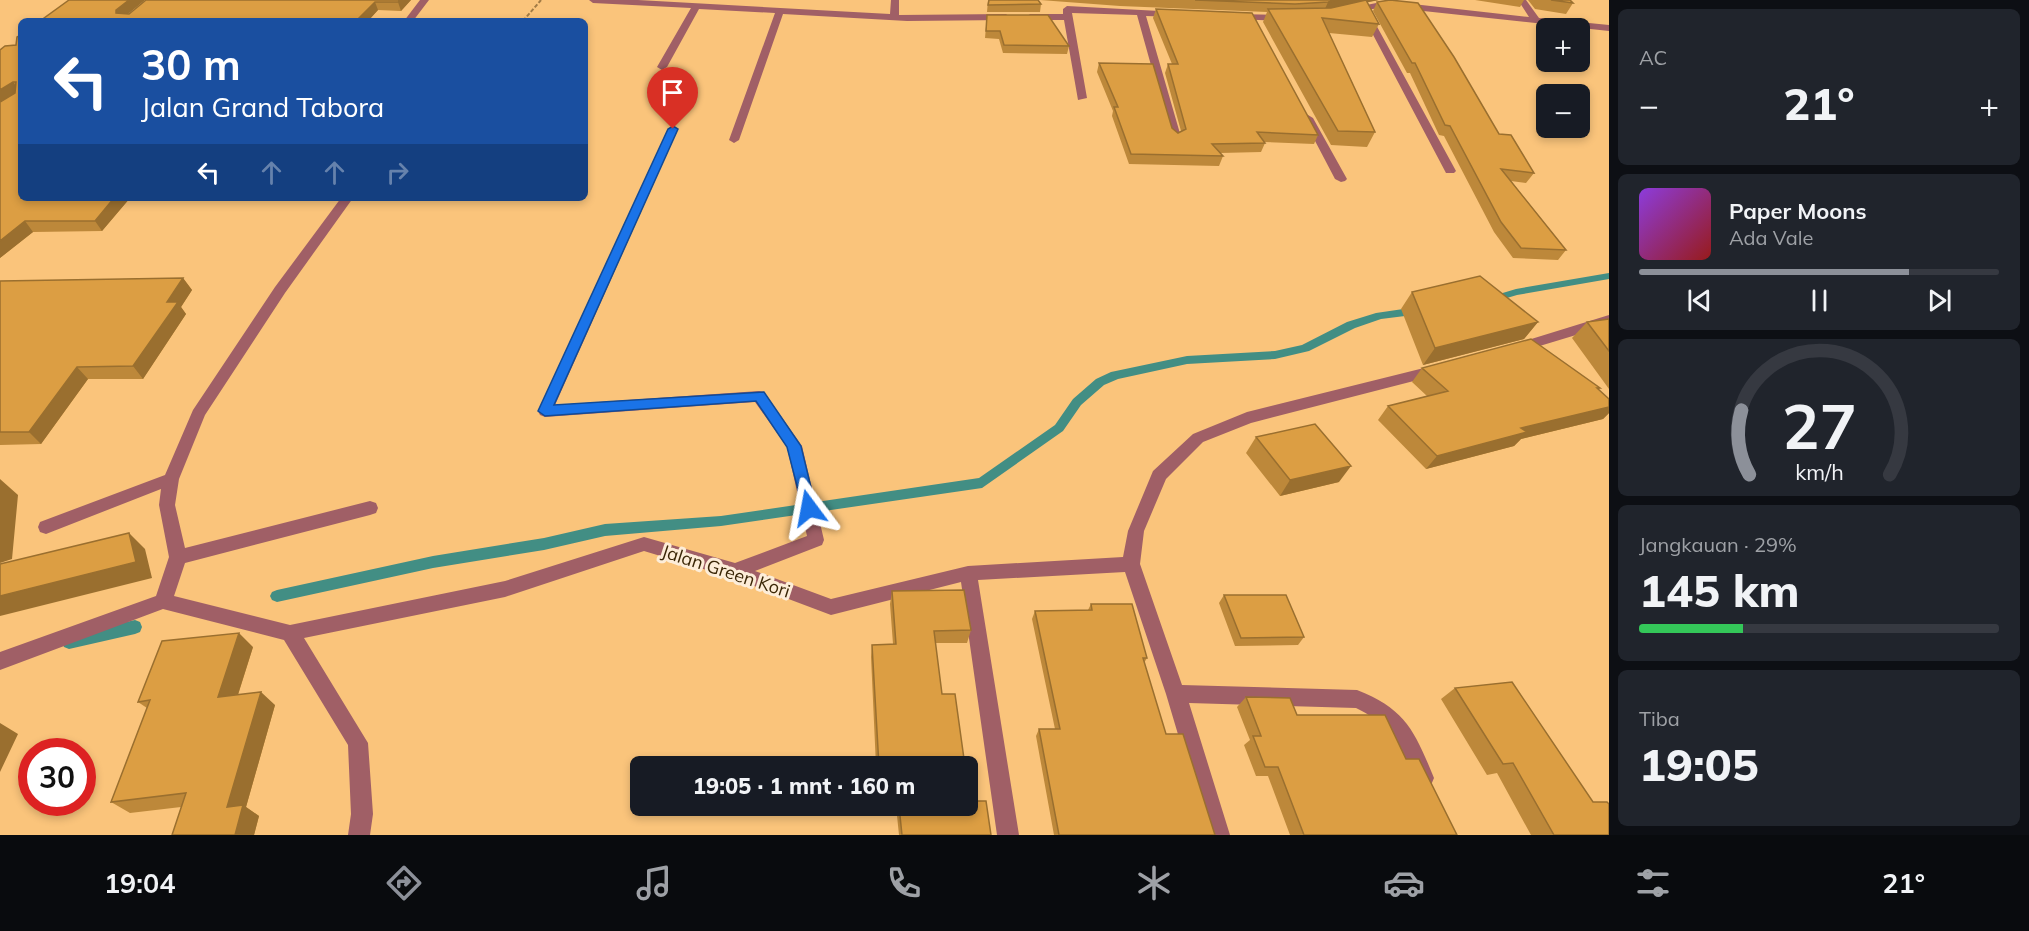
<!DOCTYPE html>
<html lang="id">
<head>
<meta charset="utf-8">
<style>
	:root { --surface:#171b24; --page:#20242c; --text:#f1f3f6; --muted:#9ea1a6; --line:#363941; --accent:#8c9099 }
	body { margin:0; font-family:Mulish,sans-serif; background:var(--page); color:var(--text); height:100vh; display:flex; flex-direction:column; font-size:22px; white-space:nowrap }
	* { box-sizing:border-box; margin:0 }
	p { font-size:20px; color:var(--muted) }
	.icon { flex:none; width:33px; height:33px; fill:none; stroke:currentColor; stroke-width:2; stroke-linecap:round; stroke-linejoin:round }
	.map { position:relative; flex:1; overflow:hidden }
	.panel { display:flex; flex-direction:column; gap:9px; padding:9px; background:#0d0f14; width:420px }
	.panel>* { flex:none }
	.guide { position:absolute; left:18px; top:18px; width:570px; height:183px; border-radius:9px; box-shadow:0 3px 9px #0003; background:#1a4fa0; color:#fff; overflow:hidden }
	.controls { position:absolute; left:1536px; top:18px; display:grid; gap:12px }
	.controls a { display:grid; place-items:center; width:54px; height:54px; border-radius:9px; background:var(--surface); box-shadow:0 3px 9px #0003; font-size:30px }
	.speed { position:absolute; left:18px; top:738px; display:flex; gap:12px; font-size:30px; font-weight:700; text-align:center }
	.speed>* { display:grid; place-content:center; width:78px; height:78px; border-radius:50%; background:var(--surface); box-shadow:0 3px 9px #0003; line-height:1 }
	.speed .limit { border:9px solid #d22; background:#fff; color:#111 }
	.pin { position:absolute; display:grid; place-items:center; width:51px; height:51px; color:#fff; margin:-62px -26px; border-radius:50% 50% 50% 0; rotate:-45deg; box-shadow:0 0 6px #0007 }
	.pin .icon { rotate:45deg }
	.me { position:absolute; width:66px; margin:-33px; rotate:347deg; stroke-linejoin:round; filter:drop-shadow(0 0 4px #0008) }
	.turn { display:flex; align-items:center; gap:21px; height:126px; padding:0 24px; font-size:27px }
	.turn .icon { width:78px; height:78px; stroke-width:2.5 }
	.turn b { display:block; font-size:42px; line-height:51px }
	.lanes { display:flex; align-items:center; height:57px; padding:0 24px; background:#0003; justify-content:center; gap:30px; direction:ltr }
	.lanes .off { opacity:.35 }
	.big { font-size:45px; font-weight:800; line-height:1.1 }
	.panel .widget { flex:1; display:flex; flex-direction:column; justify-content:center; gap:9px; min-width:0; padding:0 21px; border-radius:9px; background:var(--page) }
	.panel .dial { align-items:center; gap:0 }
	.dial svg { height:156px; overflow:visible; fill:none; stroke:var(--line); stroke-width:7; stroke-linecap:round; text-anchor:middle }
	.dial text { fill:var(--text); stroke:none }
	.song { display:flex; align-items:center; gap:18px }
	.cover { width:72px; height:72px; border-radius:9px; background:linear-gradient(135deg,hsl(270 70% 55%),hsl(0 70% 35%)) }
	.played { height:6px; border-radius:3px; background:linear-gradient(90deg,var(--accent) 75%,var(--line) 75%) }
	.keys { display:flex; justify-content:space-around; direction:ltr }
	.heat { display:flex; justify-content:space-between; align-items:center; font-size:33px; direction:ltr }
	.charge { height:9px; border-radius:4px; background:linear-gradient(90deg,#34c759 29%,var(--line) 0) }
	.trip { position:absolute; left:630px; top:756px; width:348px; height:60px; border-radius:9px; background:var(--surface); box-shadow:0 3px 9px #0003; font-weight:800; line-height:60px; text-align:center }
	.dock { display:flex; height:96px; justify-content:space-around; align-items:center; background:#090b0e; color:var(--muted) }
	.dock .icon { width:42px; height:42px }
	.dock .selected { color:var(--accent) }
	.dock b { font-size:27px; color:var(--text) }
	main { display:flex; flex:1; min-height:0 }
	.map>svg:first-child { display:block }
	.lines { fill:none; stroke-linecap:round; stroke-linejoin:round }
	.stream { fill:#428e84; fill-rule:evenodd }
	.path { stroke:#a27b45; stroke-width:2; stroke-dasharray:4 2; stroke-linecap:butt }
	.minor { fill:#a05f66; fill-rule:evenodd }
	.wall { fill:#bd883a }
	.shaded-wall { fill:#9a6f2f }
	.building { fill:#dc9e43; stroke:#9a6f2f; stroke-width:1.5 }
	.route { fill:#1a73e8; stroke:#114b97; stroke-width:1.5 }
	.labels { text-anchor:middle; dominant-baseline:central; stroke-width:6; stroke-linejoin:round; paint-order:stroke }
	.street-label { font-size:18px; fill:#3a2606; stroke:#fdedd8 }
</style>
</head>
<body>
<main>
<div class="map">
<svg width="1609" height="835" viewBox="0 0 1609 835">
	<rect width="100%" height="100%" fill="#fac47b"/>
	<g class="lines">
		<path class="stream" d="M 1609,273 L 1609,279 L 1517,295 L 1490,303 L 1485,300 L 1486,298 L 1516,289 Z
			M 1417,307 L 1421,308 L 1422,311 L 1421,314 L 1381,319 L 1355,328 L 1309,351 L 1275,359 L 1187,364 L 1118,379 L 1104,385 L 1081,405 L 1063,431 L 982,488 L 721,526 L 605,536 L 544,550 L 433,568 L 277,602 L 272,600 L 270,596 L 272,592 L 277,590 L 433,556 L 544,538 L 605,524 L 721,516 L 979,478 L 1055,425 L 1073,399 L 1096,379 L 1111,372 L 1187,356 L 1275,351 L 1302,345 L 1347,322 L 1376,313 Z
			M 135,620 L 140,622 L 142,627 L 140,632 L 135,634 L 69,649 L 64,647 L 62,642 L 64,637 L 69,635 Z"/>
		<path class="path" d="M 523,21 L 541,0"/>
		<path class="minor" d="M 420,0 L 429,0 L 413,21 L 404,21 Z
			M 589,0 L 638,0 L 890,14 L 891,0 L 899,0 L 899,15 L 1006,14 L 1010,17 L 1006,20 L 907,21 L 783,14 L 739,140 L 734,143 L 729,140 L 775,13 L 699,9 L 667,67 L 662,70 L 657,67 L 691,8 L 593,3 Z
			M 1518,0 L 1526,0 L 1539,18 L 1609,25 L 1609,31 L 1386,7 L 1366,10 L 1369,12 L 1456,171 L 1454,173 L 1446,173 L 1361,12 L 1362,10 L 1351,12 L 1347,9 L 1386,1 L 1529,17 Z
			M 1067,6 L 1178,12 L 1179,14 L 1175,17 L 1146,16 L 1181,137 L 1180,139 L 1176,140 L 1171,137 L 1137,15 L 1072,13 L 1087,98 L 1078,100 L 1064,20 L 1030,20 L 1026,17 L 1030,14 L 1063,14 L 1063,9 Z
			M 1235,14 L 1283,15 L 1287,18 L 1283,21 L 1232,19 L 1232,15 Z
			M 1308,115 L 1313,118 L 1347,179 L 1345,181 L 1341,182 L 1335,179 L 1303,118 Z
			M 673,126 L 678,129 L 555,405 L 759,391 L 764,392 L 802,446 L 824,540 L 822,545 L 755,571 L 831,599 L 968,566 L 1123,557 L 1128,531 L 1153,471 L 1193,434 L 1247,412 L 1436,365 L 1441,366 L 1443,370 L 1441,374 L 1251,423 L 1203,442 L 1166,479 L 1144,531 L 1140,564 L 1182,685 L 1357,690 C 1406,709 1415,732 1434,778 L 1431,785 L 1424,788 L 1417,785 C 1402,752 1391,724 1356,708 L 1189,703 L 1230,835 L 1208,835 L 1166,694 L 1125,572 L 978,580 L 1019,835 L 997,835 L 961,582 L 831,615 L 733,578 L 644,551 L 505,597 L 304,638 L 368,743 L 373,814 L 370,835 L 348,835 L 351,814 L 348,745 L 284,640 L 163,609 L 0,670 L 0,652 L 156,596 L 169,557 L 159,505 L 161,489 L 46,534 L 40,532 L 38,527 L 40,522 L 165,475 L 193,410 L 275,287 L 341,198 L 353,198 L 285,293 L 205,415 L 179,479 L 175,505 L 185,548 L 370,501 L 376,503 L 378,508 L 376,513 L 370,515 L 185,563 L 174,596 L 290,625 L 505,581 L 644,537 L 735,563 L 807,536 L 787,447 L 755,402 L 545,417 L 540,415 L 538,411 L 668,129 Z
			M 1609,315 L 1609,325 L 1517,353 L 1510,348 L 1512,345 Z"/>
	</g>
	<path class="wall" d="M 411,0 L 401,11 L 378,10 L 368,21 L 40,21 L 128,14 Z
		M 988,0 L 1038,0 L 1041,4 L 1040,12 L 987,12 Z
		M 1040,0 L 1379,0 L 1367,2 L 1379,24 L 1372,37 L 1329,33 L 1375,132 L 1367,147 L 1331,145 L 1263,22 L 1267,12 L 1120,6 Z
		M 1475,0 L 1524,0 L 1520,7 Z
		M 1528,0 L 1570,0 L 1573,3 L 1566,14 L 1535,9 Z
		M 1377,2 L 1534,173 L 1526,183 L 1511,181 L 1566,250 L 1558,260 L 1513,258 L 1494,232 L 1444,136 L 1439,135 L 1410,73 L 1407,73 L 1373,11 Z
		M 1156,9 L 1318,135 L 1314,144 L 1264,142 L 1265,143 L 1261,152 L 1220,153 L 1223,156 L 1219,166 L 1129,164 L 1112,116 L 1113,111 L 1097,72 L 1099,63 L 1172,128 L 1178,133 L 1181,131 L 1165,73 L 1168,64 L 1172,64 L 1153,18 Z
		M 987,15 L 1069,46 L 1067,54 L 1003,53 L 999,39 L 985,38 Z
		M 16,45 L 21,198 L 130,198 L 102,231 L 33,232 L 0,258 L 0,50 Z
		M 183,278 L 192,290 L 181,307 L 186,314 L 143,379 L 88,379 L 41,444 L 0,445 L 0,281 Z
		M 1412,292 L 1538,322 L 1524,339 L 1423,365 L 1401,309 Z
		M 1609,319 L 1609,389 L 1572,338 L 1587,322 Z
		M 1422,368 L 1600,388 L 1598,390 L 1609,399 L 1609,413 L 1603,419 L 1521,439 L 1514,446 L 1426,469 L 1378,420 L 1388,406 L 1427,396 L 1412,382 Z
		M 1256,437 L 1339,482 L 1280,496 L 1246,453 Z
		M 892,591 L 971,630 L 967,643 L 935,643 L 942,694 L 965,766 L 876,766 L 871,657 L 872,645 L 893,644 L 890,604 Z
		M 1224,595 L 1304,637 L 1298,645 L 1235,646 L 1219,603 Z
		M 1091,604 L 1147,658 L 1144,663 L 1166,734 L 1215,835 L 1054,835 L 1036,736 L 1039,729 L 1055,729 L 1032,619 L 1035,611 L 1088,610 Z
		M 253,647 L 238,695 L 275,705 L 246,807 L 259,816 L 254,835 L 172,835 L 181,807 L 130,813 L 111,802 L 147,708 L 138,702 Z
		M 1455,688 L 1593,802 L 1609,835 L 1531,835 L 1497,773 L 1487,775 L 1441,699 Z
		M 1246,697 L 1297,715 L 1406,759 L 1457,835 L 1290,835 L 1268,776 L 1256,776 L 1244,745 L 1250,740 L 1237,707 Z
		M 971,801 L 991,835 L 899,835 L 896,806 L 968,806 Z"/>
	<path class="shaded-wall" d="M 129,0 L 145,0 L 122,19 L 116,13 L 116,10 Z
		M 400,0 L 411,0 L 401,11 L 398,2 Z
		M 1338,0 L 1379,0 L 1324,11 L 1328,2 Z
		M 375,2 L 378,10 L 368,21 L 356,21 Z
		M 13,82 L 20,91 L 0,103 L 0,90 Z
		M 114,198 L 130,198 L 102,231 L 95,221 Z
		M 25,221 L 33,232 L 0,258 L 0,241 Z
		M 183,278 L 192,290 L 181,307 L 186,314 L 143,379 L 133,366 L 167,302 Z
		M 1538,322 L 1524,339 L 1423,365 L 1435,348 Z
		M 77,367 L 88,379 L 41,444 L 29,432 Z
		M 1609,407 L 1609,413 L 1603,419 L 1521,439 L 1514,446 L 1426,469 L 1437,456 L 1521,428 Z
		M 1351,466 L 1339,482 L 1280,496 L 1290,480 Z
		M 0,479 L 18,495 L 12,559 L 0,563 Z
		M 129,533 L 145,549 L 152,578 L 0,616 L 0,596 Z
		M 239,633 L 253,647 L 233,710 L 218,697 Z
		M 261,692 L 275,705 L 246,807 L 259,816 L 254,835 L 235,835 L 227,807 Z
		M 0,723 L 18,734 L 0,772 Z"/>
	<path class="building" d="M 69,0 L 129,0 L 116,10 L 116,13 L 129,14 L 146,0 L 400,0 L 398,2 L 375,2 L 356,21 L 40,21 Z
		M 989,0 L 1038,0 L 1041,4 L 988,5 Z
		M 1195,0 L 1338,0 L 1328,2 L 1295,4 Z
		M 1366,0 L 1379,24 L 1322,18 L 1375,132 L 1338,131 L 1268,9 L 1331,8 Z
		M 1390,0 L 1418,3 L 1454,57 L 1499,134 L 1511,135 L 1534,173 L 1501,169 L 1566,250 L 1521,248 L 1501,222 L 1450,126 L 1445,125 L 1415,63 L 1412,63 L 1377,2 Z
		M 1551,0 L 1570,0 L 1573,3 Z
		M 1156,9 L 1252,13 L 1318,135 L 1257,132 L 1265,143 L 1212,144 L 1223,156 L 1131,154 L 1114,107 L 1118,107 L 1099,63 L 1153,64 L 1172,128 L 1178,133 L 1186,129 L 1168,64 L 1178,64 Z
		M 987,15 L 1048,15 L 1069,46 L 1004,45 L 1000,31 L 986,31 Z
		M 21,35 L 21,198 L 114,198 L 95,221 L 25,221 L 0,241 L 0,102 L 15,93 L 16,82 L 13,82 L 0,90 L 0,50 L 5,46 L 16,45 L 17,37 Z
		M 1480,276 L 1538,322 L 1435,348 L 1412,292 Z
		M 183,278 L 167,302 L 178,302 L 133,366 L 77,367 L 29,432 L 0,432 L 0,281 Z
		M 1609,319 L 1609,351 L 1587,322 Z
		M 1531,339 L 1600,388 L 1597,388 L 1609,399 L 1609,407 L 1521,428 L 1527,432 L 1437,456 L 1388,406 L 1448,391 L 1422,368 Z
		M 1315,424 L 1351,466 L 1290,480 L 1256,437 Z
		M 129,533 L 136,562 L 0,596 L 0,564 Z
		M 964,590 L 971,630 L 934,631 L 942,694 L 955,694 L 965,766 L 879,766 L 872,645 L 896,644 L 892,591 Z
		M 1224,595 L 1286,595 L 1304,637 L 1241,638 Z
		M 1091,604 L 1132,604 L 1147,658 L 1143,658 L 1166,734 L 1183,734 L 1215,835 L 1059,835 L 1039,729 L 1060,729 L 1035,611 L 1092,610 Z
		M 239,633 L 218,697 L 261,692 L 227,807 L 243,805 L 235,835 L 172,835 L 186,793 L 111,802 L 150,700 L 138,702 L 162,641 Z
		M 1512,682 L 1593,802 L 1607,802 L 1609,804 L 1609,835 L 1554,835 L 1513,763 L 1503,764 L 1455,688 Z
		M 1246,697 L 1290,698 L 1297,715 L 1385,715 L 1406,759 L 1419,759 L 1457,835 L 1304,835 L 1278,767 L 1265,767 L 1253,736 L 1261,736 Z
		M 968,781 L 971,801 L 986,801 L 991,835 L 902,835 L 899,806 L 968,806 Z"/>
	<path class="route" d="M 673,126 L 678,129 L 554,405 L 764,392 L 801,446 L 816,508 L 814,513 L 804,513 L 787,447 L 756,401 L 545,416 L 538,411 L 668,129 Z"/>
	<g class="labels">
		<g class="street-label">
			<text transform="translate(726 571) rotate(18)">Jalan Green Kori</text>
		</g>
	</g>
</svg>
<div class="controls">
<a>+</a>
<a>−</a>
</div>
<div class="speed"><div class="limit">30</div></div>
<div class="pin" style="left:673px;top:129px;background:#d93025"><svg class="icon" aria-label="arrive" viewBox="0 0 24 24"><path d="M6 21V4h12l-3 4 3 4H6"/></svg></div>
<svg class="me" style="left:809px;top:508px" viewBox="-20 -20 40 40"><path d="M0-17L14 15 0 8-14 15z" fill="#1a73e8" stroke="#fff" stroke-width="4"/></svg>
<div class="trip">19:05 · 1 mnt · 160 m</div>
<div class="guide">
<div class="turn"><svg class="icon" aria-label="left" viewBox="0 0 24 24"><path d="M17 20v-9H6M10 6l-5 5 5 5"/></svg><div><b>30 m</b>Jalan Grand Tabora</div></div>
<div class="lanes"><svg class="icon" aria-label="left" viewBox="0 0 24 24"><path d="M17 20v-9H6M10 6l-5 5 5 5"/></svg><svg class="icon off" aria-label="ahead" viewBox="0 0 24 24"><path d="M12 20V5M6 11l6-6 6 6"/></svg><svg class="icon off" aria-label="ahead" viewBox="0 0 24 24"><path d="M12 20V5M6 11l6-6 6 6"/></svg><svg class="icon off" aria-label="right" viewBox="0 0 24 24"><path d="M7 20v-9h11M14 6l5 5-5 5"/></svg></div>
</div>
</div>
<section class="panel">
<div class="widget"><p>AC</p>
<div class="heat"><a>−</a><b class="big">21°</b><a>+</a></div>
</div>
<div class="widget">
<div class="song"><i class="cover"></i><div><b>Paper Moons</b><p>Ada Vale</p></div></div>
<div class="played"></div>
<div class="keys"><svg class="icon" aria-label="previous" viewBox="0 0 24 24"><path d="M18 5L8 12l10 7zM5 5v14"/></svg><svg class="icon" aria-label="pause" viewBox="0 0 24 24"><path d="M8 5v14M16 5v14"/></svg><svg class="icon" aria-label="next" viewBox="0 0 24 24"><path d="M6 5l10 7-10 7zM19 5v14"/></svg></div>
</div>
<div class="widget dial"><svg viewBox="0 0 100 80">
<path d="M14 69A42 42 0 1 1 86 69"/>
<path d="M14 69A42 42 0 0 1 10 36" stroke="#8c9099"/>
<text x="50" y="56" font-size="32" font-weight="700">27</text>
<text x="50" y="72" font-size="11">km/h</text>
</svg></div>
<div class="widget"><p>Jangkauan · 29%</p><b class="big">145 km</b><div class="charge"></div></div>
<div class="widget"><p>Tiba</p><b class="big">19:05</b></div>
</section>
</main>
<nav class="dock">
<b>19:04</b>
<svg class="icon selected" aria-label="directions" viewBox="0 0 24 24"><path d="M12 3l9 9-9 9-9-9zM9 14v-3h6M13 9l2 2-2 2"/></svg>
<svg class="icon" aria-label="music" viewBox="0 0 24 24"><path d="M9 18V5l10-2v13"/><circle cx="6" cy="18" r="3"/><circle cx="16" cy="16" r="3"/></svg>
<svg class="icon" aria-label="phone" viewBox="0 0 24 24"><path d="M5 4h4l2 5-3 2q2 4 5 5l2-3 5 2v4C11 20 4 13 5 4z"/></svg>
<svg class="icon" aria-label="climate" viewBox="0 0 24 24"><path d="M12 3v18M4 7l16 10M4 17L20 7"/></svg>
<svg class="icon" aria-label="car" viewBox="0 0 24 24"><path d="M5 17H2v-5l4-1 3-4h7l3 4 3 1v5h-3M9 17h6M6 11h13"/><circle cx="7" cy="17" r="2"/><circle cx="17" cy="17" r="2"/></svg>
<svg class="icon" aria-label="filters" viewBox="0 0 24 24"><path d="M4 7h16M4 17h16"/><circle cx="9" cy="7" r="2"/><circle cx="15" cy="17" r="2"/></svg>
<b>21°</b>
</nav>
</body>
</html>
